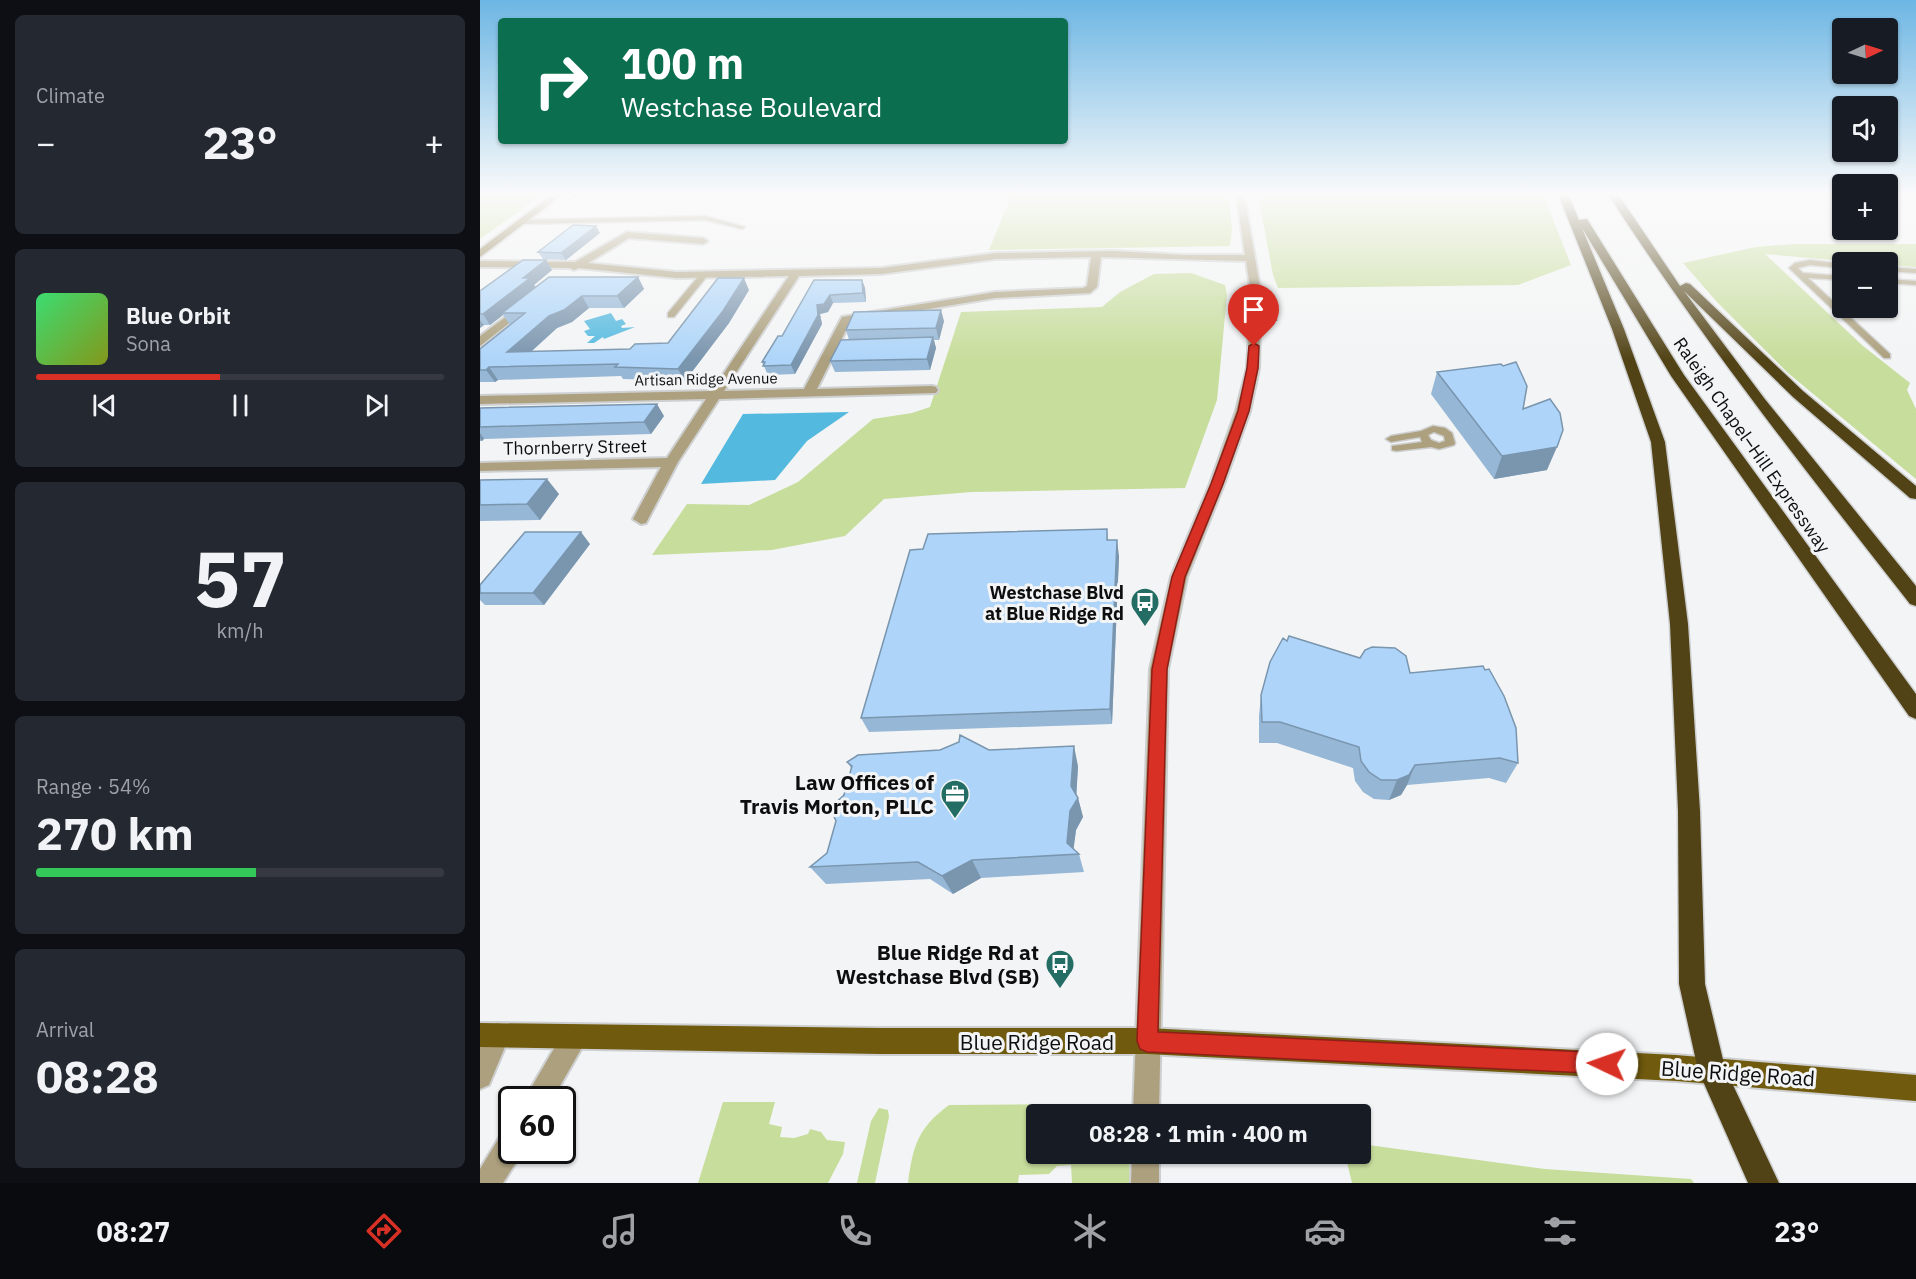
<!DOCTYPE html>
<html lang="en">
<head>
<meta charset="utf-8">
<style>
	:root { --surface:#171b24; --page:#242831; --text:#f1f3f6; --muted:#9ea1a6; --line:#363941; --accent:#d93025 }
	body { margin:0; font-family:"IBM Plex Sans",sans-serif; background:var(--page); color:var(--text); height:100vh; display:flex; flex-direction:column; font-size:22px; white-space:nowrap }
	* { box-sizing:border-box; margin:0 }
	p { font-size:20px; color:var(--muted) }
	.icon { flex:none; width:33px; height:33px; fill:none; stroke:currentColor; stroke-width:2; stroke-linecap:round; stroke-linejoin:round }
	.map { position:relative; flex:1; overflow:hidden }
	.side { display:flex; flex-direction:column; gap:15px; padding:15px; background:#0d0f14; width:480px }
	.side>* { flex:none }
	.hud { position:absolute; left:18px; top:18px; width:570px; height:126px; border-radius:6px; box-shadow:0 2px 4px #0004; background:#0b6e4f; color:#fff; overflow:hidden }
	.needle { width:39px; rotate:86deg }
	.buttons { position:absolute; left:1352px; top:18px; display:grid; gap:12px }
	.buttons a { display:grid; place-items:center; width:66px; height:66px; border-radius:6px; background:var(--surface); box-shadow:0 2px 4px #0004; font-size:30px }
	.speed { position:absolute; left:18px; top:1086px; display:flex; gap:12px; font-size:30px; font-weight:700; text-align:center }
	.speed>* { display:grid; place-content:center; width:78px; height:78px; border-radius:50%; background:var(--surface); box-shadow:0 2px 4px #0004; line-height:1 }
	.speed .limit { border:3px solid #111; border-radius:9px; background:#fff; color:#111 }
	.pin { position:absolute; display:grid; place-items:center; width:51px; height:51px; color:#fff; margin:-62px -26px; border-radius:50% 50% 50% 0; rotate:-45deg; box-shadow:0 0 6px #0007 }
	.pin .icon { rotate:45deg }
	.me { position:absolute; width:66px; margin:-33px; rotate:273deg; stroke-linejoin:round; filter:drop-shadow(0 0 4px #0008) }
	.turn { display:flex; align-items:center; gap:21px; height:126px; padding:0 24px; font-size:27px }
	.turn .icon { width:78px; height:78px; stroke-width:2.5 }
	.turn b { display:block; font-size:42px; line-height:51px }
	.big { font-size:45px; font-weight:800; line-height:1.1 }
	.side .tile { flex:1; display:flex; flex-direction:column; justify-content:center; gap:9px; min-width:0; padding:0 21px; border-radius:9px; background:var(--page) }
	.side .dial { align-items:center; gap:0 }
	.dial b { font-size:78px; line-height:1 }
	.song { display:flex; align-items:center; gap:18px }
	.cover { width:72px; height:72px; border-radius:9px; background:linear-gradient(135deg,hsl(140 70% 55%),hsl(70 70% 35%)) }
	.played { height:6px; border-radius:3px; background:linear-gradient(90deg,var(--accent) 45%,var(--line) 45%) }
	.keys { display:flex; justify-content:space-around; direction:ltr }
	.heat { display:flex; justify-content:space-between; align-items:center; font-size:33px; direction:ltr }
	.charge { height:9px; border-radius:4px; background:linear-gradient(90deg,#34c759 54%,var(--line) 0) }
	.trip { position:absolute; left:546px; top:1104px; width:345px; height:60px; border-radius:6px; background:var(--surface); box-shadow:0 2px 4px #0004; font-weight:800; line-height:60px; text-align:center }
	.dock { display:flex; height:96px; justify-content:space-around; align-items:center; background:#090b0e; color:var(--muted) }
	.dock .icon { width:42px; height:42px }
	.dock .current { color:var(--accent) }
	.dock b { font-size:27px; color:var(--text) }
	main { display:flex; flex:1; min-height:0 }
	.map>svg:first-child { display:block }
	.green { fill:#c7dd9c }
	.water { fill:#54b9df }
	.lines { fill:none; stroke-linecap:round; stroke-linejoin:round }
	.service-casing { stroke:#cecfd0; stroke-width:3 }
	.minor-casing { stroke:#cecfd0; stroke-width:4 }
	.secondary-casing { stroke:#cecfd0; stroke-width:4 }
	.primary-casing { stroke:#cecfd0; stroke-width:4 }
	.motorway-casing { stroke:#cecfd0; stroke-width:3 }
	.path-far1 { stroke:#7b7c7d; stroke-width:2; stroke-dasharray:3 3; stroke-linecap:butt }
	.path { stroke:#7b7c7d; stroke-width:3; stroke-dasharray:4 4; stroke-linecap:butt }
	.service { fill:#aca07e; fill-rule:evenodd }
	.minor { fill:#aca07e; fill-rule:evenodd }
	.secondary { fill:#897743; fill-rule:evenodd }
	.primary { fill:#705a0d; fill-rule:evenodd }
	.motorway { fill:#524316; fill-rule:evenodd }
	.wall { fill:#96b7d6 }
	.shaded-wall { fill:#7a95ae }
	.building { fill:#aed5f9; stroke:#7a95ae; stroke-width:1.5 }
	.route { fill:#d93025; stroke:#8d1f18; stroke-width:1.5 }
	.labels { text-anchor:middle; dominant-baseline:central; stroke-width:6; stroke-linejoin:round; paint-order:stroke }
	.far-street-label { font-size:15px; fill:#0e0e0f; stroke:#f3f4f5 }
	.street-label { font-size:18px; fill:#0e0e0f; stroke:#f3f4f5 }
	.poi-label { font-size:18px; font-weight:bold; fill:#0e0e0f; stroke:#f3f4f5; text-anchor:end }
	.near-poi-label { font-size:21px; font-weight:bold; fill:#0e0e0f; stroke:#f3f4f5; text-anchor:end }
	.near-street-label { font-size:21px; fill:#0e0e0f; stroke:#f3f4f5 }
</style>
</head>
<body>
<main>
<section class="side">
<div class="tile"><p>Climate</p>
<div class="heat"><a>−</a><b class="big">23°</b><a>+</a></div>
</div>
<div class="tile">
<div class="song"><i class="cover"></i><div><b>Blue Orbit</b><p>Sona</p></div></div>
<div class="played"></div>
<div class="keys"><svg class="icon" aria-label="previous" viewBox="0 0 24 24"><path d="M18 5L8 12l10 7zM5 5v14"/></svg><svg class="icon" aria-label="pause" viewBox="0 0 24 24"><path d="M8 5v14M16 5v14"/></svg><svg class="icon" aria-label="next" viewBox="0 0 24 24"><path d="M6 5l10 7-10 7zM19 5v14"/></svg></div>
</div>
<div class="tile dial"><b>57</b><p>km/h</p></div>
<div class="tile"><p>Range · 54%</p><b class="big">270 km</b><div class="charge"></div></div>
<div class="tile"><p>Arrival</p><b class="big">08:28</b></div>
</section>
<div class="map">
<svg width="1436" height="1183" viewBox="0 0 1436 1183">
	<rect width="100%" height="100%" fill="#f3f4f5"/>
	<path class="green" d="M 0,194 L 63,194 L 0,239 Z
		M 532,194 L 749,194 L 752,230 L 750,246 L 509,250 Z
		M 778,194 L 1063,194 L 1091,265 L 1038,285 L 798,288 L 793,275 Z
		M 1314,244 L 1436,244 L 1436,267 L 1407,265 L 1407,262 L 1376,262 L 1285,254 L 1383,346 L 1430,383 L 1427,390 L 1436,409 L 1436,479 L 1308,373 L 1237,302 L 1203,263 L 1276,247 Z
		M 711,273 L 745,285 L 747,295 L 737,400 L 705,488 L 492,492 L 404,499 L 365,536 L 292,550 L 172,555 L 207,504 L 269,505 L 318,482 L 393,419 L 432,413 L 450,407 L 481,312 L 622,307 L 640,292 L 674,274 Z
		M 243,1102 L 295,1102 L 289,1124 L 302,1127 L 300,1137 L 314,1138 L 328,1134 L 330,1129 L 341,1132 L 347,1140 L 365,1142 L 363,1154 L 348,1183 L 218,1183 Z
		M 608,1104 L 633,1109 L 638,1114 L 556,1114 L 556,1154 L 649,1154 L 650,1183 L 592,1183 L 591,1165 L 577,1166 L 569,1174 L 539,1175 L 538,1183 L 428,1183 C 433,1145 438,1128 469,1105 Z
		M 399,1108 L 408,1110 L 409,1117 L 395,1183 L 377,1183 L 391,1121 Z
		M 881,1144 L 1065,1169 L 1211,1179 L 1214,1183 L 872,1183 L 865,1154 L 880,1154 Z"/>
	<path class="water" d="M 131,313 L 136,321 L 142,319 L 146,324 L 141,326 L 142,328 L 155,327 L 124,339 L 123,337 L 114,343 L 107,343 L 115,336 L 108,336 L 104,331 L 110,329 L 104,321 Z
		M 369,412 L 327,441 L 295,480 L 221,484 L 263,414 Z"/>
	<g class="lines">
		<g class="service-casing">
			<path id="service" d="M 225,216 L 265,227 L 262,229 L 225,220 L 43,224 L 40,222 L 43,220 Z
				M 1330,260 L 1362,264 L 1362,268 L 1330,265 L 1318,268 L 1323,273 L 1362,276 L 1362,280 L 1328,278 L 1410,354 L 1410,358 L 1404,358 L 1309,268 L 1315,263 Z
				M 1407,267 L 1436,269 L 1436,273 L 1407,271 Z
				M 221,273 L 228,275 L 194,317 L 188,317 L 188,313 Z
				M 1407,279 L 1436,281 L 1436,285 L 1407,283 Z
				M 953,426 L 965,428 L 972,433 L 975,443 L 974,445 L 959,449 L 951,447 L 916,451 L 912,450 L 912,446 L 942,442 L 940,437 L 911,442 L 906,439 L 911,436 L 941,431 ZM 954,432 L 964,436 L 965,441 L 959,443 L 951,440 L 948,435 Z"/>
		</g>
		<g class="minor-casing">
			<path id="minor" d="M 756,194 L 764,194 L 781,293 L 779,368 L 770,411 L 744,484 L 707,577 L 688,669 L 679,1114 L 653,1114 L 670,669 L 691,577 L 730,484 L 756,411 L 767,368 L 771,293 L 766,261 L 621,257 L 617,287 L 610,293 L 515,298 L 370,322 L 337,389 L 452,386 L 456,387 L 458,390 L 456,393 L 239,399 L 198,462 L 166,523 L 161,524 L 153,519 L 181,467 L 0,471 L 0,463 L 187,458 L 226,399 L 0,404 L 0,396 L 232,391 L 309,276 L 197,278 L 99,268 L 94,270 L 90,268 L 0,267 L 0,261 L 95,262 L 147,232 L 223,238 L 228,241 L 223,244 L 149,238 L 108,263 L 197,272 L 401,268 L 516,253 L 634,251 L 705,255 L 765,255 ZM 611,257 L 607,286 L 603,288 L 515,292 L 362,317 L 324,389 L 244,391 L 319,276 L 401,274 L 516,259 Z
				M 43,304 L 49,307 L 47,309 L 0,346 L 0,336 Z
				M 18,1023 L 27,1026 L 30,1035 L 9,1085 L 0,1089 L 0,1047 L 9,1026 Z
				M 95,1024 L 104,1028 L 108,1037 L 72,1100 L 44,1100 L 86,1028 Z
				M 32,1130 L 32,1150 L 42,1150 L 42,1153 L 23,1183 L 0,1183 L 0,1169 L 22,1133 Z
				M 652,1154 L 679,1154 L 679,1183 L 651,1183 Z"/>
		</g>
		<g class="secondary-casing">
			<path id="secondary" d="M 73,194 L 83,194 L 0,257 L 0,249 Z"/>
		</g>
		<g class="primary-casing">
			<path id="primary" d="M 0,1023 L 400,1028 L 667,1028 L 1196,1055 L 1436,1075 L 1436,1101 L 1196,1081 L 667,1054 L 400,1054 L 0,1047 Z"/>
		</g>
		<g class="motorway-casing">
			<path id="motorway" d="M 1078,194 L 1088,194 L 1099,220 L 1107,219 L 1204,375 L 1436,694 L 1436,719 L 1429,716 L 1191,376 L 1102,228 L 1144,329 L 1185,442 L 1208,624 L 1220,811 L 1225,984 L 1245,1068 L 1299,1183 L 1268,1183 L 1218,1070 L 1199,984 L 1198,811 L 1190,624 L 1171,442 L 1132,329 Z
				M 1128,194 L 1138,194 L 1200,286 L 1206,283 L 1210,284 L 1323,391 L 1436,486 L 1436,499 L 1430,498 L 1313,397 L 1204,291 L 1284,398 L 1436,586 L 1436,606 L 1430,604 C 1325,470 1220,337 1128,194 Z"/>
		</g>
		<path class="path-far1" d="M 89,201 L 98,194
			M 791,295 L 795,314"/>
		<path class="path" d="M 794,312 L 796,321"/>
		<use href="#service" class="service"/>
		<use href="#minor" class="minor"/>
		<use href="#secondary" class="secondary"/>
		<use href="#primary" class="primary"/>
		<use href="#motorway" class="motorway"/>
	</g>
	<path class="wall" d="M 120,233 L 86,260 L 63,259 L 58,252 Z
		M 66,260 L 72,270 L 54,285 L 56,287 L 158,277 L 164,289 L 144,308 L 109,308 L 92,322 L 77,328 L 51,352 L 150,349 L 188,343 L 269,290 L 249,323 L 205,381 L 143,379 L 141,376 L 18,380 L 15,382 L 0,382 L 0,349 L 30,325 L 23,315 L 10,325 L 4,325 L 0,328 L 0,291 Z
		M 334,280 L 382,280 L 385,288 L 386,302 L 353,303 L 348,312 L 340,314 L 342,324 L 315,374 L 288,375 L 282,362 L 302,336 Z
		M 464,321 L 459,340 L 454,340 L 456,348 L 450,370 L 355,372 L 350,361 L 369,340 L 366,330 Z
		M 957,372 L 1043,409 L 1067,470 L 1014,479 L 951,394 Z
		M 0,408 L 184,416 L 171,434 L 4,439 L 2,441 L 0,441 Z
		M 0,480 L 79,494 L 60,520 L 0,521 Z
		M 627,529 L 628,540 L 639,556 L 632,724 L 389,732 L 381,718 L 443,549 Z
		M 110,544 L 64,605 L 5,605 L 0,600 L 0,585 Z
		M 807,641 L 930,673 L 1038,763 L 1026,783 L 1009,778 L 927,785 L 921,795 L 909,800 L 894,799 L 883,792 L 875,781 L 873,768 L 797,743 L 779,743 L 779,716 L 781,695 Z
		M 509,750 L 598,766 L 596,795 L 598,798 L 603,817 L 596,830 L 593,849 L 599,854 L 604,872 L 501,878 L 473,894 L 450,879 L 346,884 L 330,867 L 347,853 L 371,768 L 367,762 Z"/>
	<path class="shaded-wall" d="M 116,226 L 120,233 L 86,260 L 81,253 Z
		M 66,260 L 72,270 L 54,285 L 56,288 L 22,313 L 23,315 L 10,325 L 3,314 L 43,278 Z
		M 158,277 L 164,289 L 144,308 L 137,296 Z
		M 264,278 L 269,290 L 249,323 L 205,381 L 198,369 Z
		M 382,280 L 385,288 L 386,302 L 383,293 Z
		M 350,295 L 353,303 L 348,312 L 340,314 L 342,324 L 315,374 L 311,365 L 337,305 Z
		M 102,296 L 109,308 L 92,322 L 77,328 L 36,365 L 27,352 L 69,316 Z
		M 461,310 L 464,321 L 459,340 L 456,328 Z
		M 0,320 L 4,325 L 0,328 Z
		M 453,337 L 456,348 L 450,370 L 447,359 Z
		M 9,367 L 18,380 L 15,382 L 6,370 Z
		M 177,404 L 184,416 L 171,434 L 164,422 Z
		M 0,433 L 4,439 L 2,441 L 0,439 Z
		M 1077,447 L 1067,470 L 1014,479 L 1022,456 Z
		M 67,479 L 79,494 L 60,520 L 47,504 Z
		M 101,532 L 110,544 L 64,605 L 53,593 Z
		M 637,540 L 639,556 L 632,724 L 630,709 Z
		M 594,746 L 598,766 L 596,802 L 598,798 L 603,817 L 596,830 L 593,854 L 587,843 Z
		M 935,765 L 927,785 L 921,795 L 909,800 L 917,780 Z
		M 492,860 L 501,878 L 473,894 L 462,876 Z"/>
	<path class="building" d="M 93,225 L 116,226 L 81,253 L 58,252 Z
		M 43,260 L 66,260 L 43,278 L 50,278 L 3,314 L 0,314 L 0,291 Z
		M 69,277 L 158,277 L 137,296 L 102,296 L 84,310 L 69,316 L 27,352 L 150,349 L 155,344 L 188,343 L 238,278 L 264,278 L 243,311 L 198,369 L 135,367 L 138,364 L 9,367 L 6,370 L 0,370 L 0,349 L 45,313 L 22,313 Z
		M 334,280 L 382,280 L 383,293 L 350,295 L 344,304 L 337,305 L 338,315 L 311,365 L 283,366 L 285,362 L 282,362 L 298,336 L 302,336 Z
		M 461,310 L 456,328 L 366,330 L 374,312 Z
		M 453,337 L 447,359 L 350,361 L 361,340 Z
		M 1036,362 L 1047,386 L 1043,409 L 1070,399 L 1080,413 L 1083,430 L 1077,447 L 1022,456 L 957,372 L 1021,364 L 1023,366 Z
		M 177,404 L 164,422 L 0,427 L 0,408 Z
		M 67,479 L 47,504 L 0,505 L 0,480 Z
		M 627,529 L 627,540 L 637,540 L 630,709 L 381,718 L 430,550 L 443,549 L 448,534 Z
		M 45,532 L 101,532 L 53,593 L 0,593 L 0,585 Z
		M 809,636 L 880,658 L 885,650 L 892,647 L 915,648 L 926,656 L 930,673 L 1003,666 L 1005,670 L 1009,669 L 1024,696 L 1036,728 L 1038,763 L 1020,758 L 935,765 L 929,775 L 917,780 L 901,780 L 889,772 L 881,761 L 879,747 L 800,722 L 782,722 L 781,695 L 790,662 L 803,638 L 807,641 Z
		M 480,735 L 509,750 L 594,746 L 591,786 L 598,798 L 590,811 L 587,843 L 599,854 L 492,860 L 462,876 L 438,862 L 330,867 L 347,853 L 356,821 L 350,808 L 364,795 L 372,766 L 367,762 L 378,755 L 460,750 L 479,742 Z"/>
	<linearGradient id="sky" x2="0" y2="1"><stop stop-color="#6db6e4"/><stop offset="0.54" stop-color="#fafafa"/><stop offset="1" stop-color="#fafafa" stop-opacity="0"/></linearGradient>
	<rect width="1436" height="360" fill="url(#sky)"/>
	<path class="route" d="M 774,343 L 779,346 L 778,368 L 769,411 L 743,484 L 705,577 L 687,669 L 678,1032 L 1127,1053 L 1134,1056 L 1138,1064 L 1134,1071 L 1127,1074 L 667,1052 L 660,1049 L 657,1041 L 672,669 L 692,577 L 731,484 L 758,411 L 767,368 L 769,346 Z"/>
	<defs>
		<g id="bus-pin" transform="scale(1.5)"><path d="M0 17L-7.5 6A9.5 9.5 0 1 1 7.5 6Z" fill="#246d65" stroke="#f3f4f5"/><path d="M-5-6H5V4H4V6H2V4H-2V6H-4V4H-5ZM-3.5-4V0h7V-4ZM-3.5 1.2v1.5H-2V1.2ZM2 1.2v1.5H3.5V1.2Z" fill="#fff"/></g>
		<g id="office-pin" transform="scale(1.5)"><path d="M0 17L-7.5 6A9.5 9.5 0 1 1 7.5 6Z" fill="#246d65" stroke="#f3f4f5"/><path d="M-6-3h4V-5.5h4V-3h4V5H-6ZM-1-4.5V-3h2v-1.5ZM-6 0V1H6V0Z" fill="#fff"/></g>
	</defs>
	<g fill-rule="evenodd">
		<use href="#bus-pin" x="665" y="602"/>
		<use href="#office-pin" x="475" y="794"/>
		<use href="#bus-pin" x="580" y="964"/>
	</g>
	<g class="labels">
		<g class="far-street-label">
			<text transform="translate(226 379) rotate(-1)">Artisan Ridge Avenue</text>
		</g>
		<g class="street-label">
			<text transform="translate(1272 445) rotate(55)">Raleigh Chapel–Hill Expressway</text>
			<text transform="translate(95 447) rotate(-1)">Thornberry Street</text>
		</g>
		<g class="poi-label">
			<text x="644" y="592">Westchase Blvd<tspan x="644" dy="21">at Blue Ridge Rd</tspan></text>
		</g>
		<g class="near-poi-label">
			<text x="454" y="782">Law Offices of<tspan x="454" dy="24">Travis Morton, PLLC</tspan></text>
			<text x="559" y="952">Blue Ridge Rd at<tspan x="559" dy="24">Westchase Blvd (SB)</tspan></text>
		</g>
		<g class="near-street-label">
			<text x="557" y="1042">Blue Ridge Road</text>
			<text transform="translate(1258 1073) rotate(4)">Blue Ridge Road</text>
		</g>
	</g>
</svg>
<div class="buttons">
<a><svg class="needle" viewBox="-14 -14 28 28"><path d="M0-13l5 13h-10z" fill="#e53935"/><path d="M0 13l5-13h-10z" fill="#9ea1a6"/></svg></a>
<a><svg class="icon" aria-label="sound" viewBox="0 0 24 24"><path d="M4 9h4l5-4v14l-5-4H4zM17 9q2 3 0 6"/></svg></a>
<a>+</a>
<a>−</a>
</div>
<div class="speed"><div class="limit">60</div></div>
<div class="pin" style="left:774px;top:346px;background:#d93025"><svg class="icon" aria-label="arrive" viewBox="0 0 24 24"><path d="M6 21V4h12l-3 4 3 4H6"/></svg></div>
<svg class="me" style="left:1127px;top:1064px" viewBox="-20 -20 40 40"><circle r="19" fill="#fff"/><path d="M0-13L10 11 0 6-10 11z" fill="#d93025"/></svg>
<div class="trip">08:28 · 1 min · 400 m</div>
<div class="hud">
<div class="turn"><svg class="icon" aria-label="right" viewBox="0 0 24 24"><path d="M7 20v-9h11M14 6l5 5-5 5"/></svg><div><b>100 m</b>Westchase Boulevard</div></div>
</div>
</div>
</main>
<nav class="dock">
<b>08:27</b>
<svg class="icon current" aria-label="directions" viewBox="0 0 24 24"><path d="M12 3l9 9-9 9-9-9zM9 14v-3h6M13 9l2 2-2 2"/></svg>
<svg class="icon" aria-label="music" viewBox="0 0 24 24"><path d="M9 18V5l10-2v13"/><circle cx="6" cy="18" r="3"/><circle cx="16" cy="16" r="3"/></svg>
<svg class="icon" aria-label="phone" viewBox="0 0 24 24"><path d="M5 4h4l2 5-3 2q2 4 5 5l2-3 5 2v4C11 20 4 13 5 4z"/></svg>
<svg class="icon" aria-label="climate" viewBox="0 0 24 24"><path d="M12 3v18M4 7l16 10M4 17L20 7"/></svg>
<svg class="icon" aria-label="car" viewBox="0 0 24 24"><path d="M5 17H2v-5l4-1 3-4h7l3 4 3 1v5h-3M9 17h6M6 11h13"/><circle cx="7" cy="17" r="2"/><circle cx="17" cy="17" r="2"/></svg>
<svg class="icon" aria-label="filters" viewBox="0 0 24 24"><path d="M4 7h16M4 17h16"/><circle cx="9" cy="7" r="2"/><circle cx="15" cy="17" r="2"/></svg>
<b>23°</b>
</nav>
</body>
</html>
